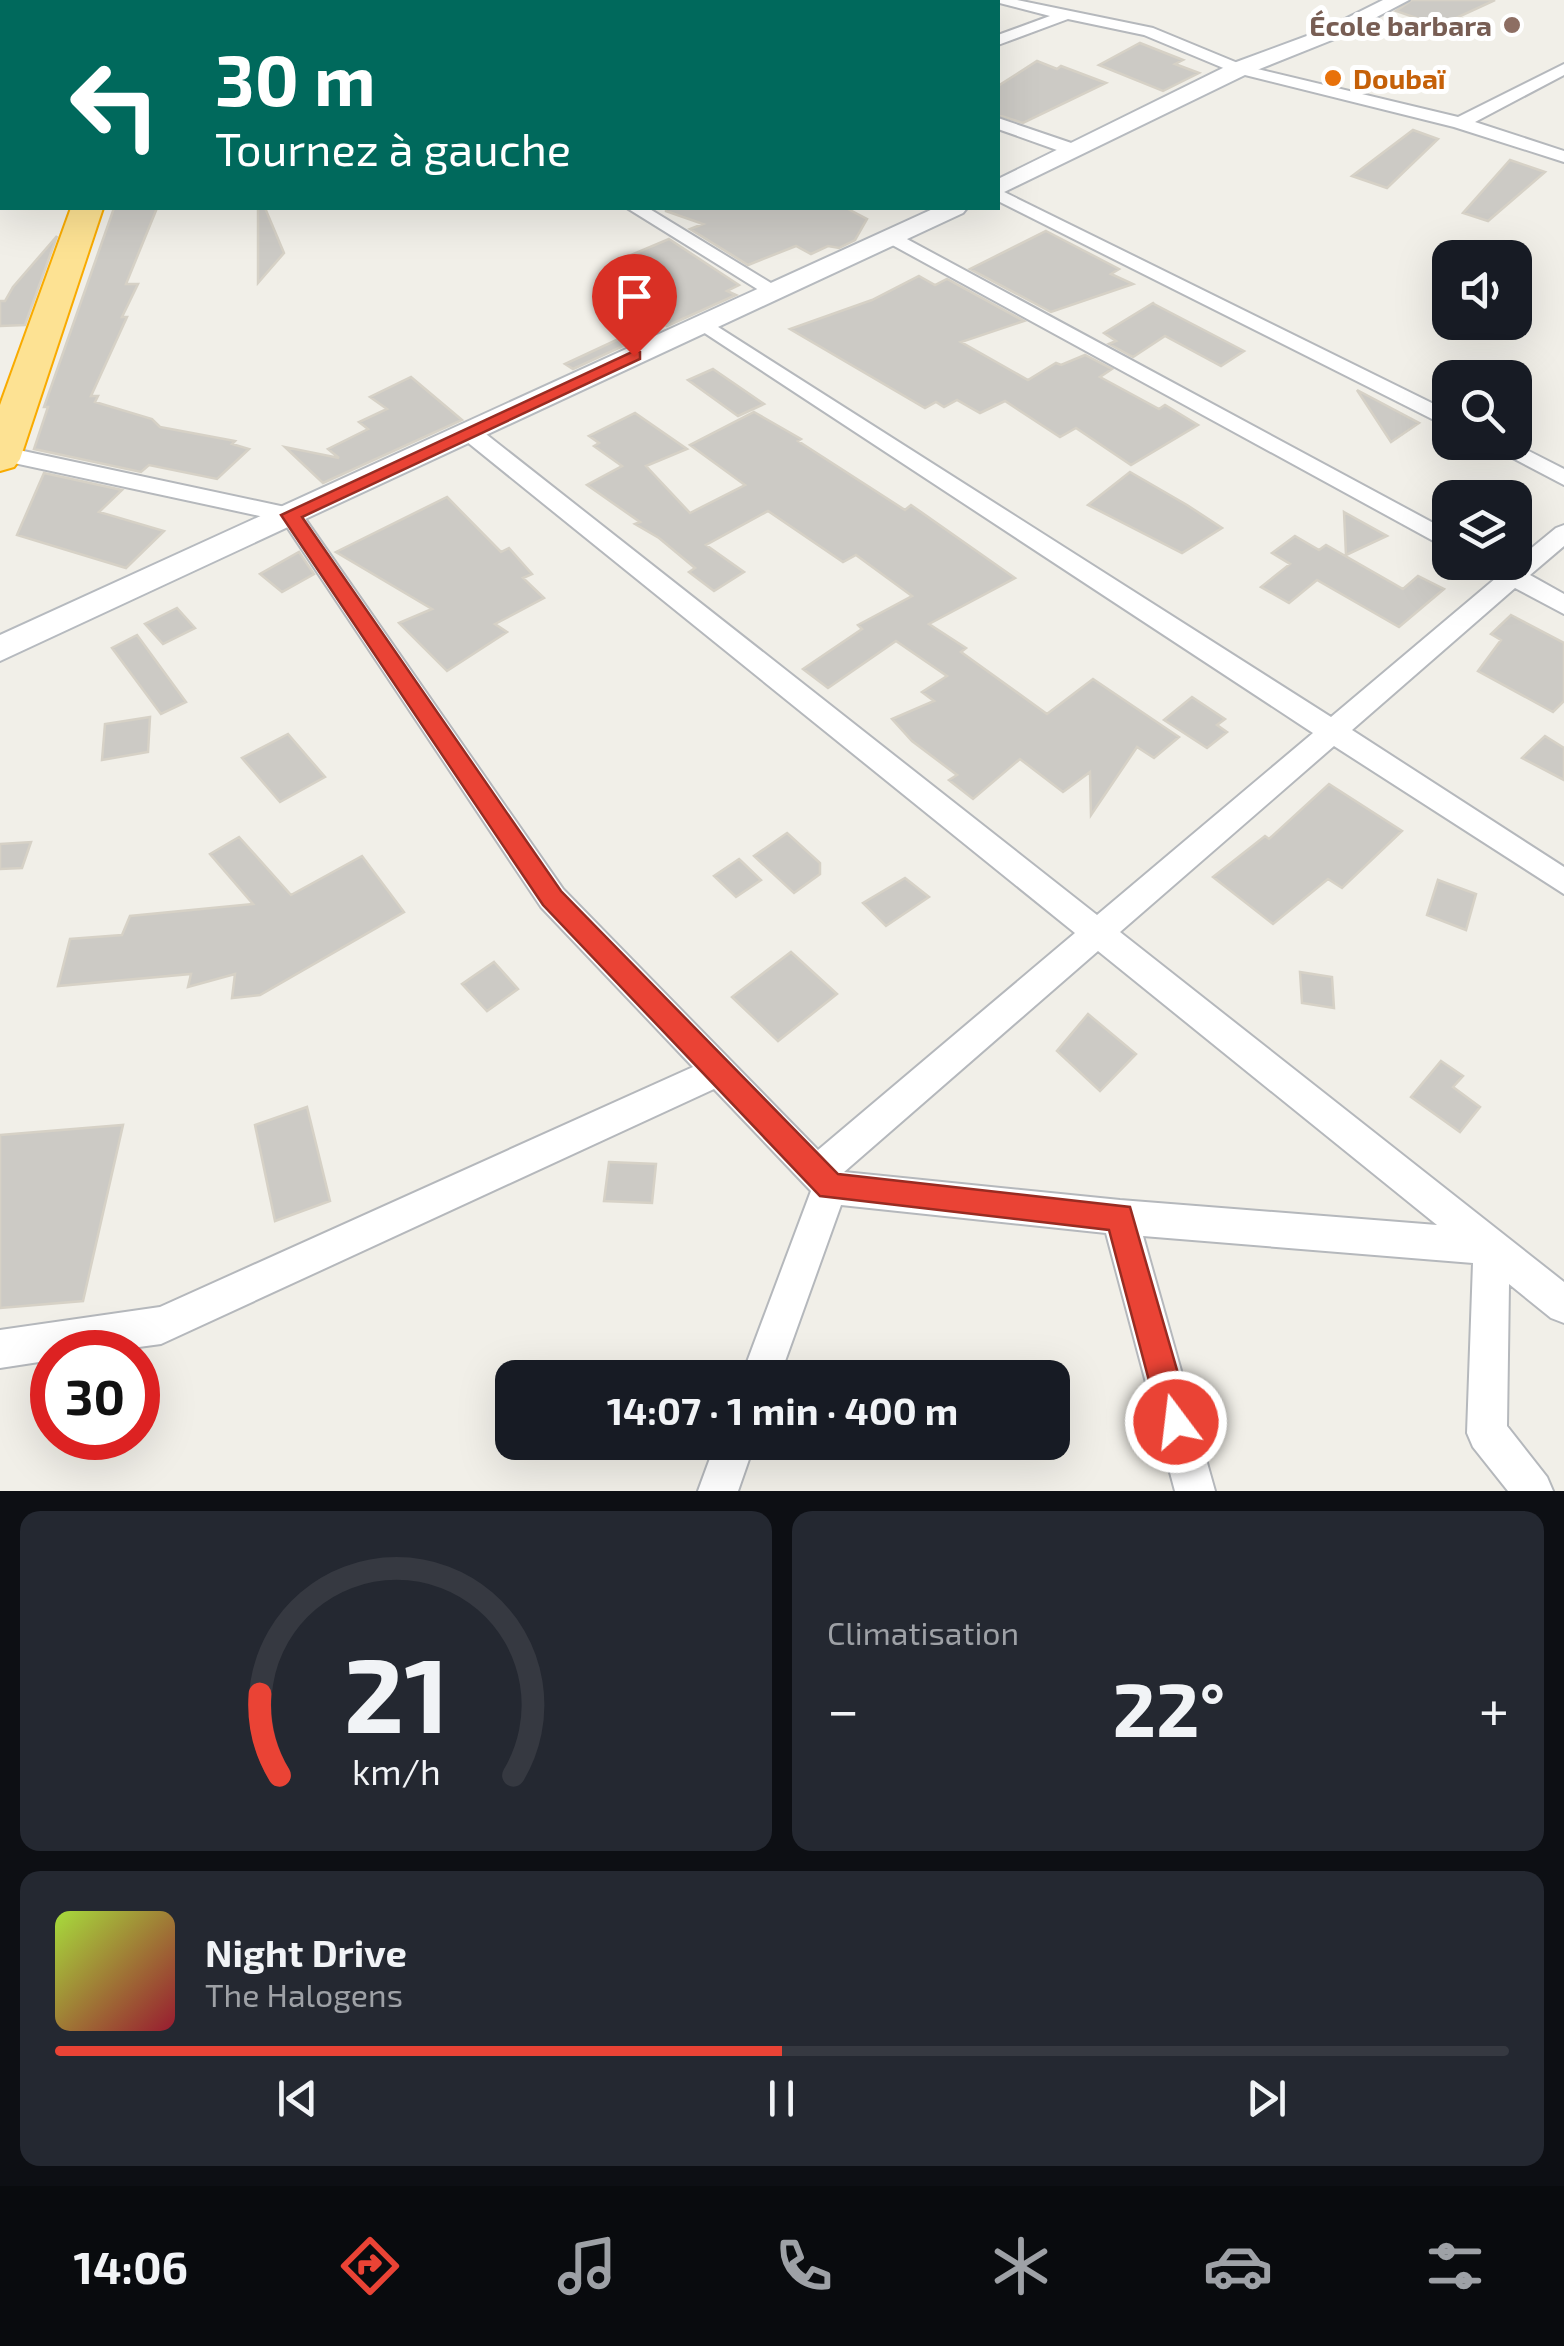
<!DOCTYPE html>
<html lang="fr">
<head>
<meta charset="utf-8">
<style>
	:root { --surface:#171b24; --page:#242831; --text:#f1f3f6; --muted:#9ea1a6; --line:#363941; --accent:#ea4335 }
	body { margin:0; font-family:"Exo 2",sans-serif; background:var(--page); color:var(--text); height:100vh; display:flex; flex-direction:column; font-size:38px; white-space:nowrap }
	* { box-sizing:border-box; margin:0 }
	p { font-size:32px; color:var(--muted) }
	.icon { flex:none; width:55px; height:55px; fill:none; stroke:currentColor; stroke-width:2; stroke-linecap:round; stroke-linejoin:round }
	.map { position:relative; height:1491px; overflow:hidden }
	.side { display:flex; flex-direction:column; gap:20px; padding:20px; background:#0d0f14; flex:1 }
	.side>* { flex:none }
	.banner { position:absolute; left:0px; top:0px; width:1000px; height:210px; box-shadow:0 10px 40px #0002; background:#00695c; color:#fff; overflow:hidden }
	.controls { position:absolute; left:1432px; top:240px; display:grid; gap:20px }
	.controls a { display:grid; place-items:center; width:100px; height:100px; border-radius:20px; background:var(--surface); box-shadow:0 10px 40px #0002; font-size:50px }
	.speed { position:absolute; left:30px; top:1330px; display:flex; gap:20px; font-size:50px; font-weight:700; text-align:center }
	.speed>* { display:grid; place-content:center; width:130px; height:130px; border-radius:50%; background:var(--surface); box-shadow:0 10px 40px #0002; line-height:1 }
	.speed .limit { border:15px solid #d22; background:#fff; color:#111 }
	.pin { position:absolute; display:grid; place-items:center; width:85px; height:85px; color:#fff; margin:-102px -42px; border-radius:50% 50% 50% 0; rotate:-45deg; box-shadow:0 0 10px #0007 }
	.pin .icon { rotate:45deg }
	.me { position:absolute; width:110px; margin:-55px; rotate:345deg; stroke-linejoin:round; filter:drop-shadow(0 0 8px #0008) }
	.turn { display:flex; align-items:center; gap:35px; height:210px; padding:0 50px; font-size:45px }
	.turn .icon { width:130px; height:130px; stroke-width:2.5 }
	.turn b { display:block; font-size:70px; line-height:85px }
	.big { font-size:75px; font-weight:700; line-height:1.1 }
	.side .tile { flex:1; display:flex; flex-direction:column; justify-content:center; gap:15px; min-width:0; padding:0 35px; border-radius:20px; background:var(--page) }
	.side .dial { align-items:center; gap:0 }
	.dial svg { height:260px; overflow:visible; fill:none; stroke:var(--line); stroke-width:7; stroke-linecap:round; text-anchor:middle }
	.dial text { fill:var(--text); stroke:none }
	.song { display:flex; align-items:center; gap:30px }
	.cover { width:120px; height:120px; border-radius:15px; background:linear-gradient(135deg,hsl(80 70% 55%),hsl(350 70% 35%)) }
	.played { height:10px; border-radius:5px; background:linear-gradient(90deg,var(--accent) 50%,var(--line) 50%) }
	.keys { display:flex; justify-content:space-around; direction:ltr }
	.heat { display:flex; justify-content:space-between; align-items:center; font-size:55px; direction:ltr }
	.side .tiles { flex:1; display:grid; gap:20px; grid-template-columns:1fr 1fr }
	.tile:last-child { grid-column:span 2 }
	.trip { position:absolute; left:495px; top:1360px; width:575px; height:100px; border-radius:20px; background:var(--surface); box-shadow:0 10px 40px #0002; font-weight:700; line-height:100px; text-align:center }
	.menu { display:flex; height:160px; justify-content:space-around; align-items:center; background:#090b0e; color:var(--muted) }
	.menu .icon { width:70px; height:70px }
	.menu .active { color:var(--accent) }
	.menu b { font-size:45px; color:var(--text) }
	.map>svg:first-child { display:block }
	.building { fill:#cccac5; stroke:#d6d1c6; stroke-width:2.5 }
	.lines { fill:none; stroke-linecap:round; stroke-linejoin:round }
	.street-casing { stroke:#b5b8bc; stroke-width:4 }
	.secondary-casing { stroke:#b6babf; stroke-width:4 }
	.highway-casing { stroke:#f9ab00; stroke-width:4 }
	.street { fill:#fff; fill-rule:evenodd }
	.secondary { fill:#fff; fill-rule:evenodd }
	.highway { fill:#fde293; fill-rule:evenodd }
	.route { fill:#ea4335; stroke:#982c22; stroke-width:2.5 }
	.education-dot { fill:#8d6e63; stroke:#fff; stroke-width:4 }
	.food-dot { fill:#e8710a; stroke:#fff; stroke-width:4 }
	.labels { text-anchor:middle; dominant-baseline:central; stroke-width:10; stroke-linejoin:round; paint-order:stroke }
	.far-education-label { font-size:28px; font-weight:bold; fill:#785e54; stroke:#fff; text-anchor:end }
	.far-food-label { font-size:28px; font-weight:bold; fill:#c56008; stroke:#fff; text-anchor:start }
</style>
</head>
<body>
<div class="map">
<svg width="1564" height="1491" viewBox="0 0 1564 1491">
	<rect width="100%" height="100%" fill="#f1efe8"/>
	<path class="building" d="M 1412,0 L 1495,0 L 1439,26 L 1396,11 Z
		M 1140,43 L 1183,60 L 1175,64 L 1199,73 L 1163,91 L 1099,65 Z
		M 1037,61 L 1057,69 L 1061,66 L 1106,83 L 1023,123 L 998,115 L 998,86 Z
		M 1413,130 L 1438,139 L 1387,188 L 1352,176 Z
		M 1510,160 L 1545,172 L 1488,221 L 1463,213 Z
		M 114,208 L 157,208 L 126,284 L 138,284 L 122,317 L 127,317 L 91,396 L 98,396 L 95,402 L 152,419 L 160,427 L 235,441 L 232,444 L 249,449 L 217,479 L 149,465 L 141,472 L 34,449 L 48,407 L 44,407 Z
		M 258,208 L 265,208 L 284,253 L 258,283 Z
		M 666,208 L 846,208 L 867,219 L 855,240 L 839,248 L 828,246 L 811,254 L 796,246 L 748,265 L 690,229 L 703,224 L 666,211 Z
		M 1046,231 L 1119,269 L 1111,274 L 1133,284 L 1051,312 L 970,269 Z
		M 57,236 L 25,325 L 0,326 L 0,301 L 5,301 L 13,287 Z
		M 669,239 L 739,285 L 727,291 L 736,295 L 667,326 L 646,313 L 669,301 L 612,263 Z
		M 919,276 L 935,285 L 947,279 L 1024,321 L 961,342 L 1028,380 L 1056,363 L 1061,365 L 1085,355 L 1112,369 L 1100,377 L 1159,409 L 1165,405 L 1198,425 L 1131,465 L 1076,428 L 1060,437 L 1005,401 L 980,413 L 957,400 L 944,407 L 936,402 L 925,408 L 790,329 L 872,300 Z
		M 1153,303 L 1154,304 L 1244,351 L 1221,366 L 1165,336 L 1133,357 L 1109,344 L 1116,341 L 1104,333 Z
		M 623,337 L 632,342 L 573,369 L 565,364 Z
		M 713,369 L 764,404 L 738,416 L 688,380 Z
		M 411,377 L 462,420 L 323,483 L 285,447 L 339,458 L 328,449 L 368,429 L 359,422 L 387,409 L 370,397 Z
		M 1357,390 L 1419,423 L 1391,442 Z
		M 754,412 L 801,439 L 798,441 L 905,510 L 911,505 L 1015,578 L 929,624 L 966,648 L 961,652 L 1047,714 L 1093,679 L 1179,737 L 1154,758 L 1137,747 L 1091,815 L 1090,772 L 1063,792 L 1020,759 L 973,799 L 949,780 L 957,775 L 912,741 L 892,719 L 934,701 L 922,692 L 947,676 L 896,641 L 828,688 L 803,669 L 862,629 L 858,625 L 912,596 L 856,555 L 843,562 L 768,511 L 706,545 L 744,572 L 714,591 L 689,572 L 695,568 L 659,538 L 635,524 L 640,522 L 587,485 L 622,466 L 594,446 L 599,443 L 589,436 L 635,413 L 687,449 L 646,466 L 690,513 L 745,485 L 690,445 Z
		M 1130,472 L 1187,505 L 1222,528 L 1182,553 L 1088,505 Z
		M 44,473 L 122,490 L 99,512 L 164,531 L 126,568 L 17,535 Z
		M 447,497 L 501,552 L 509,548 L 532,574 L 523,578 L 544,598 L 495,624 L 507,632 L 447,671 L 399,623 L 432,609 L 336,552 Z
		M 1344,512 L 1387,536 L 1346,555 Z
		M 1295,536 L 1319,550 L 1326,545 L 1403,589 L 1418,576 L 1444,589 L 1399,627 L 1317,580 L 1289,603 L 1261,587 L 1290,564 L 1272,553 Z
		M 299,552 L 314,574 L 282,592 L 260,574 Z
		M 177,608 L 195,628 L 163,644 L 145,624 Z
		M 1511,615 L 1564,643 L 1564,701 L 1553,712 L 1478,671 L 1501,640 L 1491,634 Z
		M 137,635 L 186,702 L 161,714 L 112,648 Z
		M 1192,697 L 1225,719 L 1217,725 L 1227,732 L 1207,748 L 1164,720 Z
		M 150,717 L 148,752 L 102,760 L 105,724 Z
		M 288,734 L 325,777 L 280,802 L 242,758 Z
		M 1545,736 L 1564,748 L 1564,780 L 1522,758 Z
		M 1329,784 L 1402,831 L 1342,888 L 1328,879 L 1273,924 L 1213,877 L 1265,836 L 1269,839 Z
		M 787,833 L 820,863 L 820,874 L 794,893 L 754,856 Z
		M 239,837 L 291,895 L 362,856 L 404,912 L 260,995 L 232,998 L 235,974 L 188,987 L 191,974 L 58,986 L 70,939 L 122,935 L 130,916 L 253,904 L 210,854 Z
		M 31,842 L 22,868 L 0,869 L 0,844 Z
		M 739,859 L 761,880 L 736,897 L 714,876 Z
		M 905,878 L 929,897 L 886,926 L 863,903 Z
		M 1438,880 L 1476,894 L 1466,930 L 1427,915 Z
		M 791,952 L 837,994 L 778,1041 L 732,997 Z
		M 494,962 L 518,989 L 487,1011 L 462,984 Z
		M 1300,972 L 1332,977 L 1334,1008 L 1302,1003 Z
		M 1088,1014 L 1136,1054 L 1100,1091 L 1057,1051 Z
		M 1441,1061 L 1463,1076 L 1453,1087 L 1480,1107 L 1460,1132 L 1411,1097 Z
		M 307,1107 L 330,1201 L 275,1221 L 255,1125 Z
		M 123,1125 L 83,1301 L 0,1308 L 0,1135 Z
		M 609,1162 L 656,1164 L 652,1203 L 604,1201 Z"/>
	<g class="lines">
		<g class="street-casing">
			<path id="street" d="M 639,0 L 658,0 L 659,2 L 640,2 Z
				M 891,0 L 911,0 L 912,2 L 892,2 Z
				M 988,0 L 1017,0 L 1153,28 L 1245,66 L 1458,117 L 1564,64 L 1564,75 L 1475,122 L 1564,151 L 1564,162 L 1454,127 L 1233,72 L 1144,35 L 1068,19 L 998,45 L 998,35 L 1050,16 Z
				M 998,118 L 1083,147 L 1086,151 L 1071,155 L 998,129 Z
				M 998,189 L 1450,412 L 1450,428 L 998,201 Z
				M 627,208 L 648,208 L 784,291 L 774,297 L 767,295 Z
				M 892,231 L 1450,532 L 1450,550 L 885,241 L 883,237 Z
				M 704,318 L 1331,717 L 1496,578 L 1475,562 L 1511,565 L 1556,528 L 1564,525 L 1564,546 L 1530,575 L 1564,594 L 1564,614 L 1515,588 L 1352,730 L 1564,867 L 1564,894 L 1334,746 L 1120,932 L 1564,1282 L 1564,1323 L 1551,1318 L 1509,1284 L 1507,1426 L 1547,1477 L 1553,1491 L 1508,1491 L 1473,1447 L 1467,1433 L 1473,1263 L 1143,1236 L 1215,1491 L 1175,1491 L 1106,1233 L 841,1205 L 779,1378 L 741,1378 L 811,1191 L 714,1089 L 161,1344 L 102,1352 L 52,1352 L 52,1360 L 0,1368 L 0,1330 L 160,1307 L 693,1067 L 541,907 L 283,521 L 0,460 L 0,446 L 299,510 L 563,889 L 818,1150 L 1075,933 L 461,437 L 458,432 L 461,427 L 477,427 L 1097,915 L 1313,733 L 697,328 L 697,320 ZM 1098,951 L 1437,1225 L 1120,1200 L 844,1172 Z
				M 1482,442 L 1511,442 L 1564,469 L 1564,485 Z
				M 716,1442 L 755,1442 L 738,1491 L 698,1491 Z"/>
		</g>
		<g class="secondary-casing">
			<path id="secondary" d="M 1383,0 L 1409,0 L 1337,38 L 1247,74 L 998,195 L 998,179 L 1231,64 L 1323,30 Z
				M 935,208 L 967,208 L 963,213 L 0,661 L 0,635 Z"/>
		</g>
		<g class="highway-casing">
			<path id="highway" d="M 71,208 L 103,208 L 20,459 L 14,467 L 0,471 L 0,405 Z"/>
		</g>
		<use href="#street" class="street"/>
		<use href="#secondary" class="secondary"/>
		<use href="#highway" class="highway"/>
	</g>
	<path class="route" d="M 634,351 L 640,352 L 640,359 L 302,517 L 561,891 L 838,1174 L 1130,1207 L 1192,1422 L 1188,1434 L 1176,1439 L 1165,1434 L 1160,1422 L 1109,1230 L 820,1196 L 543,905 L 281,515 Z"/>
	<circle class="education-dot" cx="1512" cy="25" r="10"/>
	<circle class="food-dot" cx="1333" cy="78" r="10"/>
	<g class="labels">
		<g class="far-education-label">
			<text x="1492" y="25">École barbara</text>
		</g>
		<g class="far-food-label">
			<text x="1353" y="78">Doubaï</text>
		</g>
	</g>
</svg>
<div class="controls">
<a><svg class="icon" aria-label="sound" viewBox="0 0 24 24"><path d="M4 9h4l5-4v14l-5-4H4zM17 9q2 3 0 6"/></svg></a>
<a><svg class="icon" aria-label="search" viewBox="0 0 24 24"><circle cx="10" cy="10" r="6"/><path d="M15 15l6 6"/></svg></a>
<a><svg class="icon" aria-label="layers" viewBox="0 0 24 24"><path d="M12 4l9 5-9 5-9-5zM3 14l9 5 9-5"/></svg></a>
</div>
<div class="speed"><div class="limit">30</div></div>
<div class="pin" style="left:634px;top:356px;background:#d93025"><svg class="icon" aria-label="arrive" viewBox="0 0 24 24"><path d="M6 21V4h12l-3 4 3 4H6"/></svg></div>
<svg class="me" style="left:1176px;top:1422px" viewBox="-20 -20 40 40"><circle r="17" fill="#ea4335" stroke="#fff" stroke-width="3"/><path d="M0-11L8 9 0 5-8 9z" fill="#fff"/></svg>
<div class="trip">14:07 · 1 min · 400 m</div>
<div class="banner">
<div class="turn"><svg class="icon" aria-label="left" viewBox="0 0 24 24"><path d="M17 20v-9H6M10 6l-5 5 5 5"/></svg><div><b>30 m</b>Tournez à gauche</div></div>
</div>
</div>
<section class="side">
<div class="tiles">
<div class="tile dial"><svg viewBox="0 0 100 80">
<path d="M14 69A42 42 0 1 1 86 69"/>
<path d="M14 69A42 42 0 0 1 8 44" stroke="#ea4335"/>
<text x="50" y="56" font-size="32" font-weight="700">21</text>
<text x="50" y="72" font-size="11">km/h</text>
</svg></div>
<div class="tile"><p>Climatisation</p>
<div class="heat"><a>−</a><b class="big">22°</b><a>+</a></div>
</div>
<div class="tile">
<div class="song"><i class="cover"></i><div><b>Night Drive</b><p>The Halogens</p></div></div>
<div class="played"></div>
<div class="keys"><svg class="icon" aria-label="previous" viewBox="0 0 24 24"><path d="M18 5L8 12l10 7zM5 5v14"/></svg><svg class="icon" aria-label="pause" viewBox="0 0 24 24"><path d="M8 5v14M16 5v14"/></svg><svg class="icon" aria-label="next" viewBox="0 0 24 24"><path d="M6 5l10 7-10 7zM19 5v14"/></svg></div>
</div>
</div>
</section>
<nav class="menu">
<b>14:06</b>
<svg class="icon active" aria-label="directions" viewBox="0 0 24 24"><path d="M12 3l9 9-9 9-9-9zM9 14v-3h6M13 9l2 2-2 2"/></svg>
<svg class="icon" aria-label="music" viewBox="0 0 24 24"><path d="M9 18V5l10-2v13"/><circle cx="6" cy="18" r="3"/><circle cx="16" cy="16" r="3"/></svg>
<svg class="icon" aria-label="phone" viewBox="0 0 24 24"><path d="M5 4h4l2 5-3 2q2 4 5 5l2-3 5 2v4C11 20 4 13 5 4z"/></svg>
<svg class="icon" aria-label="climate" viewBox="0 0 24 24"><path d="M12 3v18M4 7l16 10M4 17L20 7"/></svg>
<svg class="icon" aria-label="car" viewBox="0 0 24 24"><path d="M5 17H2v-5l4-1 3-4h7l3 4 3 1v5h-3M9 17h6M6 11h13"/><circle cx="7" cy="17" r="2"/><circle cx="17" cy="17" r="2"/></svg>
<svg class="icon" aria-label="filters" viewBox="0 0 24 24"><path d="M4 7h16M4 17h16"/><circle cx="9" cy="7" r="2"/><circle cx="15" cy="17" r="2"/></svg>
</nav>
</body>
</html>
